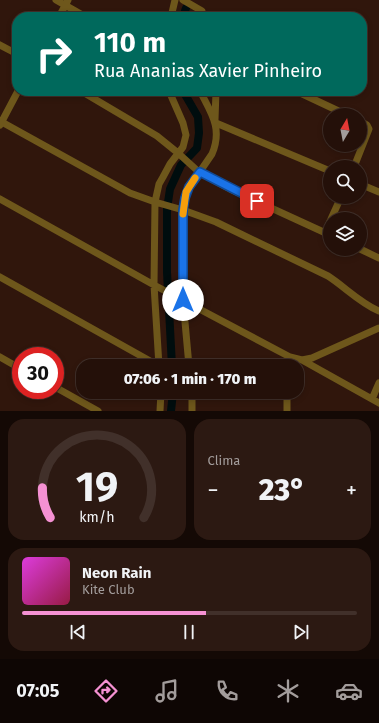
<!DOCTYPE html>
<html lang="pt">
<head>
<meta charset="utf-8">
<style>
	:root { --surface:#241009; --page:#2c1912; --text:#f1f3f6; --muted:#a39d9c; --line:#41302a; --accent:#f591d3 }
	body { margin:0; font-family:"Fira Sans",sans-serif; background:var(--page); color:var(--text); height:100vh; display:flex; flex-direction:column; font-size:15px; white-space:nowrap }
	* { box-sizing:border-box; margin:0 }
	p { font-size:13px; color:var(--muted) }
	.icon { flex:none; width:22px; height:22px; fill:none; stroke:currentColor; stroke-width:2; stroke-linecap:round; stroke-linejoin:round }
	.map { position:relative; height:411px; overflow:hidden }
	.details { display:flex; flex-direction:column; gap:8px; padding:8px; background:#140905; flex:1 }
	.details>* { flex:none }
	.banner { position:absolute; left:12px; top:12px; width:355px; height:84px; border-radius:16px; box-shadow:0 2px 6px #0003,0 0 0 1px var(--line); background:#00695c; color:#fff; overflow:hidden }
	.needle { width:26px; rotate:10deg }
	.fabs { position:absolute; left:323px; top:108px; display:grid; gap:8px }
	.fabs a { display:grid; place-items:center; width:44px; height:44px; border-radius:50%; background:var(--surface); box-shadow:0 2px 6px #0003,0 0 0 1px var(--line); font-size:20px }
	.speed { position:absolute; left:12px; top:347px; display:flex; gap:8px; font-size:20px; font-weight:700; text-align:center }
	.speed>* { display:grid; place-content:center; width:52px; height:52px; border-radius:50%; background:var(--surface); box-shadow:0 2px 6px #0003,0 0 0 1px var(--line); line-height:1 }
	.speed .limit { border:6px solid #d22; background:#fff; color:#111 }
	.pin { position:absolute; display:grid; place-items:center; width:34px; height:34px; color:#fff; margin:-17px; border-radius:8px; box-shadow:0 2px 6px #0006 }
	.me { position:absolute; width:44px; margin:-22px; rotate:0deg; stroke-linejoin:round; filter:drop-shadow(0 0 3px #0008) }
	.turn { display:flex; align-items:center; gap:14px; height:84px; padding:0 16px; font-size:18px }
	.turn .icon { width:52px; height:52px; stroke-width:2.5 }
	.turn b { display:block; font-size:28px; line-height:34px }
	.big { font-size:30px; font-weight:800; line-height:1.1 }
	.details .widget { flex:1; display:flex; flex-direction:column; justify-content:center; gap:6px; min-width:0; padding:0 14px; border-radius:16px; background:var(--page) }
	.details .dial { align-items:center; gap:0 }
	.dial svg { height:104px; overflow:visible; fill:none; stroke:var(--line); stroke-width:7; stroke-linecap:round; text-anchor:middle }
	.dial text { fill:var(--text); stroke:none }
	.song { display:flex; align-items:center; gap:12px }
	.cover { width:48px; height:48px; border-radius:6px; background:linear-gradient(135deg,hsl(300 70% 55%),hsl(340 70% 35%)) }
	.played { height:4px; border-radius:2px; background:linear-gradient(90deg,var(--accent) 55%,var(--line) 55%) }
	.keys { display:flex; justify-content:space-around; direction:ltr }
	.heat { display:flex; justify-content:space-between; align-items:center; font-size:22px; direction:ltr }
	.details .tiles { flex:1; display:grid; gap:8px; grid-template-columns:1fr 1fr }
	.widget:last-child { grid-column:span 2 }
	.trip { position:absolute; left:76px; top:359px; width:228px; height:40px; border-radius:16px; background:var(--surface); box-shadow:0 2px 6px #0003,0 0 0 1px var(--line); font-weight:800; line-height:40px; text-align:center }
	.dock { display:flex; height:64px; justify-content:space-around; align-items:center; background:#0e0604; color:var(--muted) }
	.dock .icon { width:28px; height:28px }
	.dock .on { color:var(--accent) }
	.dock b { font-size:18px; color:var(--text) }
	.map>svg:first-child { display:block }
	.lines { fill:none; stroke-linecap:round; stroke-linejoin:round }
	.canal { stroke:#000d0e; stroke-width:8 }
	.street { stroke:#6e571b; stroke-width:7 }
	.route-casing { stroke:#114b97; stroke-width:10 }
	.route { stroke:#1a73e8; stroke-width:7 }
	.slow { stroke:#f59e0b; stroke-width:7 }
</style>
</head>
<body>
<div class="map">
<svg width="379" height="411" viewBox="0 0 379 411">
	<rect width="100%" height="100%" fill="#30160c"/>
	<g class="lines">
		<path class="canal" d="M 183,17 L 186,8
			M 172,366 L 167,272 L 167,209 L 170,189 L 181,165 L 197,148 L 199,133 L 198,117 L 183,91
			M 171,411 L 173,392"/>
		<path class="street" d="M 56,0 L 86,17
			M 183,0 L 202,11 L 201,17
			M 59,17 L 68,0
			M 171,17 L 175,0
			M 0,45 L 17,54
			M 81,91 L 157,136 L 178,153 L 200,173 L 230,189 L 330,235
			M 296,91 L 347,115
			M 215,120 L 216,91
			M 0,121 L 130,193 L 155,202 L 183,210 L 216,222 L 328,276 C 345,287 360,303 379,311
			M 216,123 L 330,171
			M 0,125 L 18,91
			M 354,167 L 369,129 L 367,125 L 360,121
			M 360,184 L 379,192
			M 0,199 L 154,285 L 290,357 L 302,360 L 312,358 L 379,328
			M 331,219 L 341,197
			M 325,233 L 330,221
			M 360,249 L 379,258
			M 0,277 L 159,366
			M 0,357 L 21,369
			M 302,360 L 379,403
			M 159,366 L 154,285 L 155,202 L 159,184 L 163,177 L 170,164 L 183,147 L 186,135 L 183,123 L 169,91
			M 189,366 L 183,300 L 183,210 L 186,192 L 212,154 C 223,128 211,113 200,91
			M 55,387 L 98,411
			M 287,392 L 287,411
			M 372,399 L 379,383
			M 160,411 L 161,392
			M 192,411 L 192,392"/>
	</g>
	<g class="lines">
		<g class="route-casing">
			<path id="route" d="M 183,300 L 183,210 L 185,198 L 189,187 L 200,172 L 257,201"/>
		</g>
		<use href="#route" class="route"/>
		<path class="slow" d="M 183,214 L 186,192 L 195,178"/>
	</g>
</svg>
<div class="fabs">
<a><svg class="needle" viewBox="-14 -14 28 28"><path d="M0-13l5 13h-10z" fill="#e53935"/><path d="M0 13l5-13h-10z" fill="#a39d9c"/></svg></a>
<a><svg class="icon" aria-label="search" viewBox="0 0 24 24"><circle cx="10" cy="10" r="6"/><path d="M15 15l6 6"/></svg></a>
<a><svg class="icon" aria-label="layers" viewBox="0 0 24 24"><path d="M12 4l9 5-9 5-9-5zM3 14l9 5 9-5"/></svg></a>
</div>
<div class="speed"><div class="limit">30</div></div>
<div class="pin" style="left:257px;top:201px;background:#d93025"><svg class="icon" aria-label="arrive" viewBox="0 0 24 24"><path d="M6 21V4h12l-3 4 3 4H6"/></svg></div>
<svg class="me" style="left:183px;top:300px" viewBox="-20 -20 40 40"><circle r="19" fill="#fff"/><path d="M0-13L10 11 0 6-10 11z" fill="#1a73e8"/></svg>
<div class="trip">07:06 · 1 min · 170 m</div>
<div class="banner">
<div class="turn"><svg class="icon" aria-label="right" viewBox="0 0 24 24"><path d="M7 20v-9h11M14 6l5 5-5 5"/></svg><div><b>110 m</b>Rua Ananias Xavier Pinheiro</div></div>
</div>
</div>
<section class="details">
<div class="tiles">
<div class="widget dial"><svg viewBox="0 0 100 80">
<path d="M14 69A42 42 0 1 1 86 69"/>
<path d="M14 69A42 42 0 0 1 8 46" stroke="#f591d3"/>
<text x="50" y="56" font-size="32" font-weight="700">19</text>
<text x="50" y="72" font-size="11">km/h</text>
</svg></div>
<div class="widget"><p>Clima</p>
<div class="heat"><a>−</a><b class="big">23°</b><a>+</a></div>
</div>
<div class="widget">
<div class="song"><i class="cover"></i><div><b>Neon Rain</b><p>Kite Club</p></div></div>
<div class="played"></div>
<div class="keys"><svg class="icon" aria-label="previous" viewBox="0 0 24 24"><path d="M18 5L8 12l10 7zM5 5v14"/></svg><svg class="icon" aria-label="pause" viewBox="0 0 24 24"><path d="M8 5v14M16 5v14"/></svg><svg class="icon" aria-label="next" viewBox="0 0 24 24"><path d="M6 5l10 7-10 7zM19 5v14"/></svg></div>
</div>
</div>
</section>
<nav class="dock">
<b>07:05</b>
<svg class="icon on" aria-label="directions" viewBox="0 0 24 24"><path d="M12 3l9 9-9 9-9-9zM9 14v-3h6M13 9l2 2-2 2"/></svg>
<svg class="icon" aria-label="music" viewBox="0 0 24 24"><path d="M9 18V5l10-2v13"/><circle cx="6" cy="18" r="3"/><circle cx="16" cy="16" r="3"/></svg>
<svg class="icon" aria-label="phone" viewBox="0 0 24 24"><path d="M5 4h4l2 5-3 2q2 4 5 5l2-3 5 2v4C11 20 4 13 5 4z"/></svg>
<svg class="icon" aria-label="climate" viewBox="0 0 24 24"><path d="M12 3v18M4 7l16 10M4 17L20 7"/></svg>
<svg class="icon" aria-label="car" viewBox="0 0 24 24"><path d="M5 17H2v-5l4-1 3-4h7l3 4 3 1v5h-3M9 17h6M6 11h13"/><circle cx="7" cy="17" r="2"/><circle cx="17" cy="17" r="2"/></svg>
</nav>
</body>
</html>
